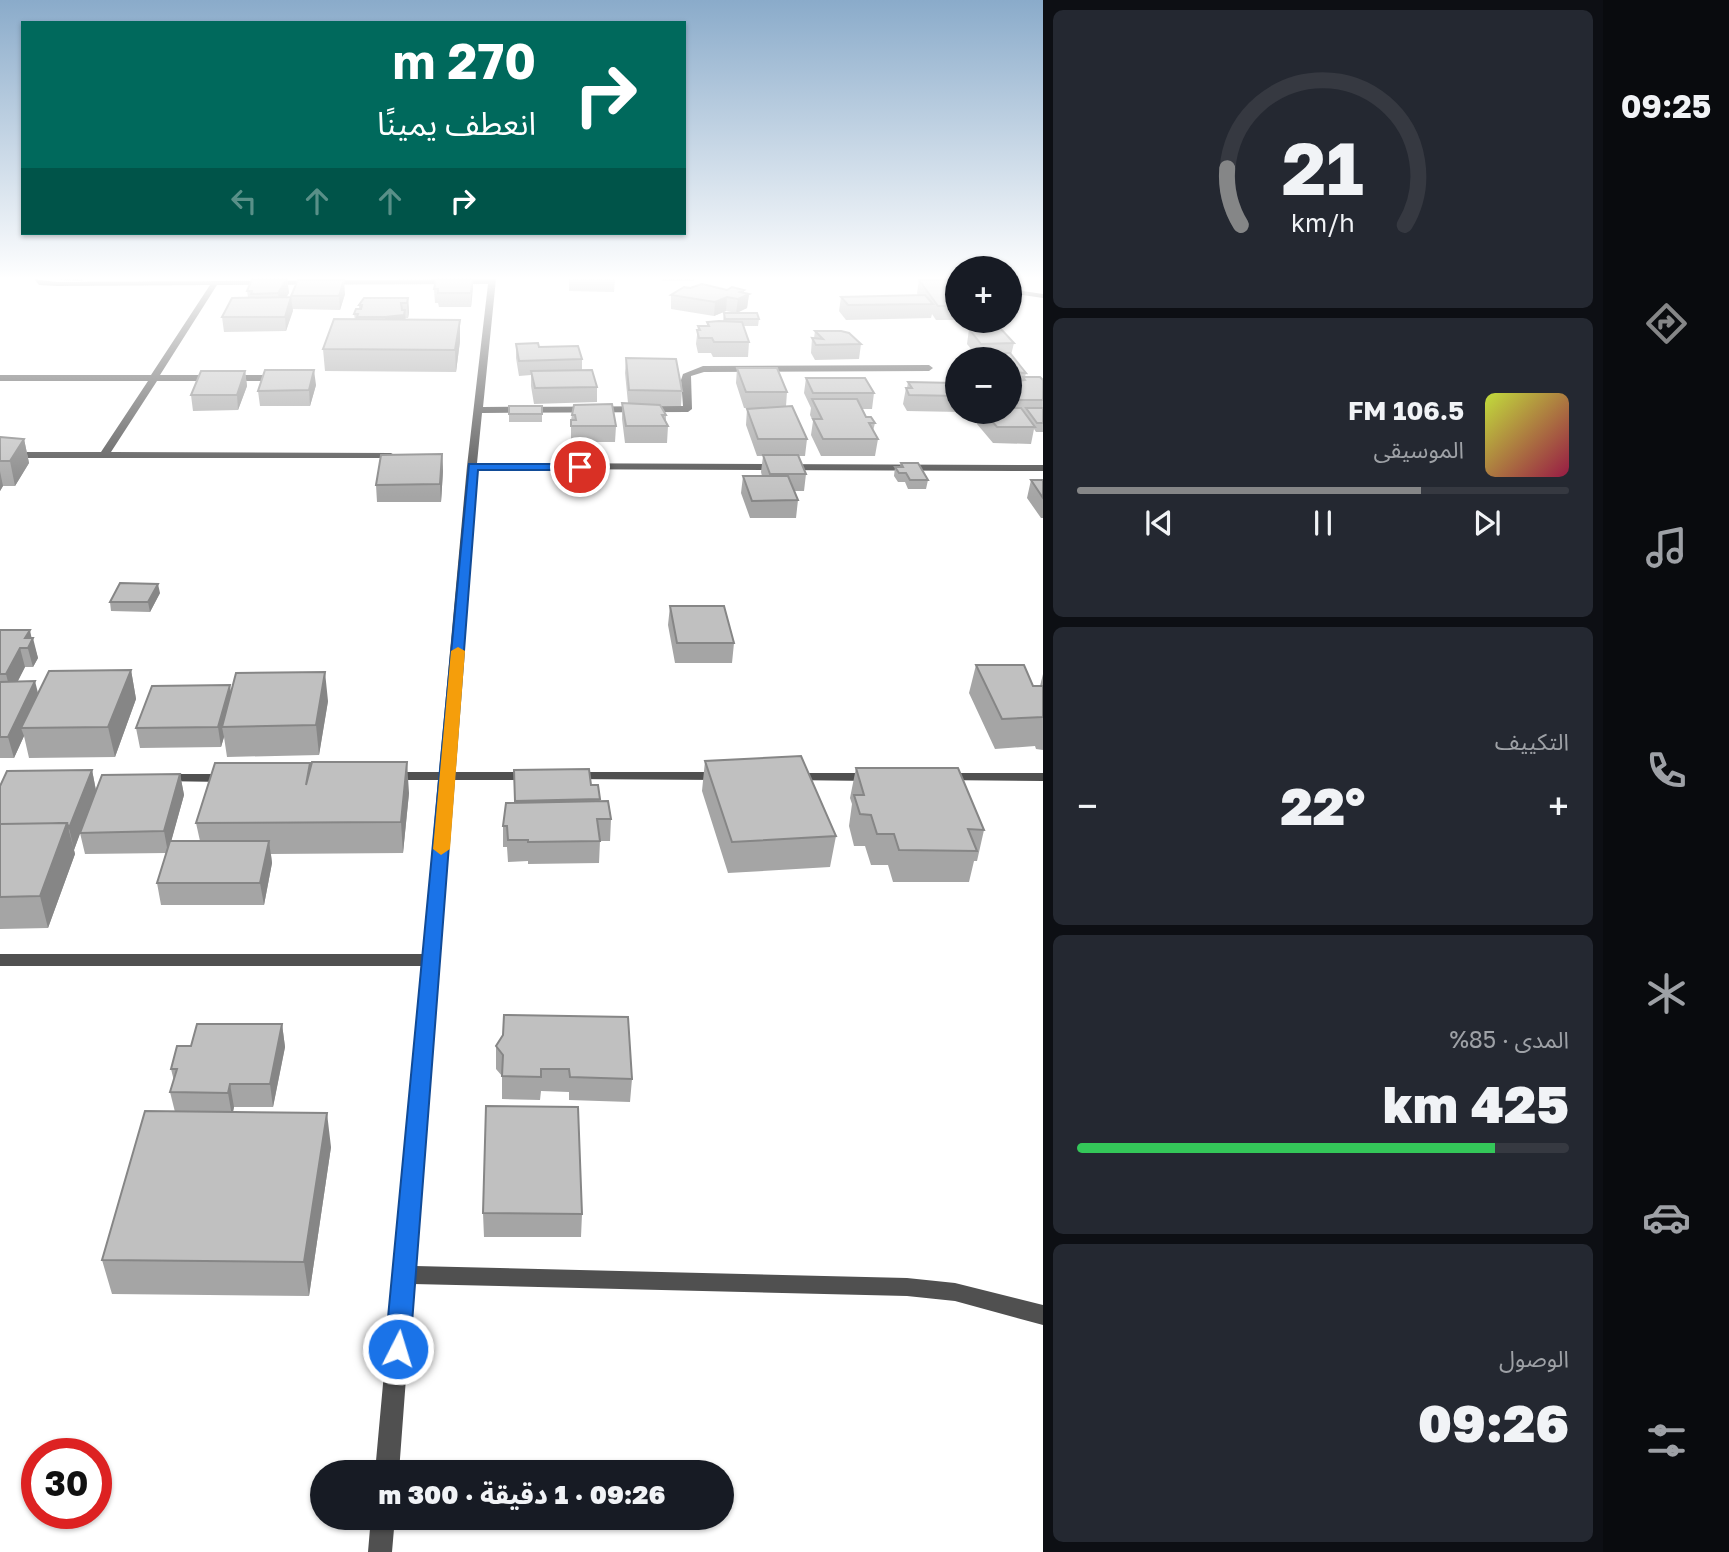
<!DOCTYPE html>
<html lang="ar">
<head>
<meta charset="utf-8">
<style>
	:root { --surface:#171b24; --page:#242831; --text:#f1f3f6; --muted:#9ea1a6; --line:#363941; --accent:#858687 }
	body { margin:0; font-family:"Golos Text","Noto Sans Arabic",sans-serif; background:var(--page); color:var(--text); direction:rtl; height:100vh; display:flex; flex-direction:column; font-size:26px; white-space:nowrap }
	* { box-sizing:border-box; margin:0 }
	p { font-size:23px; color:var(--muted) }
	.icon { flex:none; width:38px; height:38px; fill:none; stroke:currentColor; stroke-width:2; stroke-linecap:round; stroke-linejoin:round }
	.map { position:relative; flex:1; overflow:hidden; direction:ltr }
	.sheet { display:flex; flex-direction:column; gap:10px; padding:10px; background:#0d0f14; width:560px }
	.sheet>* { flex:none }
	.hud { position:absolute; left:21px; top:21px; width:665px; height:214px; border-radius:0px; box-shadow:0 2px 5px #0004; direction:rtl; background:#00695c; color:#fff; overflow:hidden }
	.controls { position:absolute; left:945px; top:256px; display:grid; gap:14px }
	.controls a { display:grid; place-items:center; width:77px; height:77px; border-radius:50%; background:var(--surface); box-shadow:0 2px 5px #0004; font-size:35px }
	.speed { position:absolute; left:21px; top:1438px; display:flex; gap:14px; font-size:35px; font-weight:700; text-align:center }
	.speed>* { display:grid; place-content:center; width:91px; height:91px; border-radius:50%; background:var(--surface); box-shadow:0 2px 5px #0004; line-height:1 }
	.speed .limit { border:10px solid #d22; background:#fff; color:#111 }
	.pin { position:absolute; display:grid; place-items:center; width:60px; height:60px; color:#fff; margin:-30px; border:4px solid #fff; border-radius:50%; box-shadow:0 2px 7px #0007 }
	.me { position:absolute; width:77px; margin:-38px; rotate:5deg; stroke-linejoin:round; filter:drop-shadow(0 0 5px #0008) }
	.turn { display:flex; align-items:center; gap:24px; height:147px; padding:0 35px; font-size:32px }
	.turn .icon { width:91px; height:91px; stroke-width:2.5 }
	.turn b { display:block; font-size:49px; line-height:60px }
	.lanes { display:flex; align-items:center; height:66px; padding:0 35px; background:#0003; justify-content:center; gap:35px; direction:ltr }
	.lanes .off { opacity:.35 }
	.big { font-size:52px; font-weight:800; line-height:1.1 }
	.sheet .card { flex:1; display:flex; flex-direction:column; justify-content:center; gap:10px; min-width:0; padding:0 24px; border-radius:10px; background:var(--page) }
	.sheet .dial { align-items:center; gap:0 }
	.dial svg { height:182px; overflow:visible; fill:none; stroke:var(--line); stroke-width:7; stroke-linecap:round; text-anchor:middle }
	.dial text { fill:var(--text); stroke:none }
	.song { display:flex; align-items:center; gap:21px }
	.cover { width:84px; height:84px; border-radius:10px; background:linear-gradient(135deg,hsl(70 70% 55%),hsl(340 70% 35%)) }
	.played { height:7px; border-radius:4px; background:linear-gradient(90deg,var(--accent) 70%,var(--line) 70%) }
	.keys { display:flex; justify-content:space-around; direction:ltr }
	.heat { display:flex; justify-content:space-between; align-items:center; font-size:38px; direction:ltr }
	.charge { height:10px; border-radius:5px; background:linear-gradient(90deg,#34c759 85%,var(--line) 0) }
	.trip { position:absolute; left:310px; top:1460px; width:424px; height:70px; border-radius:35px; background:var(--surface); box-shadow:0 2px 5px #0004; font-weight:800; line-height:70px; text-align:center; direction:rtl }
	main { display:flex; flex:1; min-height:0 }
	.tabs { display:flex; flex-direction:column; width:126px; justify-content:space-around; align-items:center; background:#090b0e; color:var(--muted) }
	.tabs .icon { width:49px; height:49px }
	.tabs .active { color:var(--accent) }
	.tabs b { font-size:32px; color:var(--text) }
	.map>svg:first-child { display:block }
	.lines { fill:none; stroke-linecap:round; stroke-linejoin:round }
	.minor { fill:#505050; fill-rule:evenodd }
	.wall { fill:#a5a5a5 }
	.shaded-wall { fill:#868686 }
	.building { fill:#c0c0c0; stroke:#868686; stroke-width:2 }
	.route { fill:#1a73e8; stroke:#114b97; stroke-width:2 }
	.slow { fill:#f59e0b }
</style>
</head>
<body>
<main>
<nav class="tabs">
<b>09:25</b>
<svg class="icon active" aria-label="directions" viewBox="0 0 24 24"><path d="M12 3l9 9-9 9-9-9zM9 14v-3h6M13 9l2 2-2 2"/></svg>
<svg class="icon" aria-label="music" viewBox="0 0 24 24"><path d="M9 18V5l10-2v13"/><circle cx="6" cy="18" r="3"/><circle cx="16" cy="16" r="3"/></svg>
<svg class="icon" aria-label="phone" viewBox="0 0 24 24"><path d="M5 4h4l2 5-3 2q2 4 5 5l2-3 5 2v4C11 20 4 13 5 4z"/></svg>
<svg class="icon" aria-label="climate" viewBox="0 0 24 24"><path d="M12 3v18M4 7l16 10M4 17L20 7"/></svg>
<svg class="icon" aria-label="car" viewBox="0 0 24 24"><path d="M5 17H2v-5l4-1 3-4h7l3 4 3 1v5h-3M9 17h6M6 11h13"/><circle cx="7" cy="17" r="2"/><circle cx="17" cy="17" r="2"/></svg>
<svg class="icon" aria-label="filters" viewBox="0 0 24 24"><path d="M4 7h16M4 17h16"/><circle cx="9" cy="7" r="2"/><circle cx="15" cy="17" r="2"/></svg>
</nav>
<section class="sheet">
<div class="card dial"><svg viewBox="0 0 100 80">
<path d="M14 69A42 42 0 1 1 86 69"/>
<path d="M14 69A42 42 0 0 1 8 44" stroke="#858687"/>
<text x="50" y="56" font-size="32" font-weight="700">21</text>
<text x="50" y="72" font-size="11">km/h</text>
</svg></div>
<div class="card">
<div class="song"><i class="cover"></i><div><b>106.5 FM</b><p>الموسيقى</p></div></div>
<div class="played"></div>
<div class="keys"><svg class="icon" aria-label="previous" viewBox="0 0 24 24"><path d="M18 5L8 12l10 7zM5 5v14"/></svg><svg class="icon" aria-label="pause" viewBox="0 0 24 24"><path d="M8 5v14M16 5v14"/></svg><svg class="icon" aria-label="next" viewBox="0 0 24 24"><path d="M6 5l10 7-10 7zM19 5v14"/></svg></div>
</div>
<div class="card"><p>التكييف</p>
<div class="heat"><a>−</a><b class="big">22°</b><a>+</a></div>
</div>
<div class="card"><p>المدى · 85%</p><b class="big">425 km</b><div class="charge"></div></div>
<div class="card"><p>الوصول</p><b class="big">09:26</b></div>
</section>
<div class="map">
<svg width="1043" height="1552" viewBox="0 0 1043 1552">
	<rect width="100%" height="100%" fill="#fff"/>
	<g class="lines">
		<path class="minor" d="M 34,279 L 57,282 L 496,279 L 483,407 L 683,406 L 681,380 L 683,374 L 703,366 L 929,365 L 933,368 L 929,371 L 704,372 L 691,376 L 692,409 L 688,412 L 482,413 L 477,463 L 1043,465 L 1043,471 L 477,469 L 453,772 L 531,772 L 538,776 L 531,780 L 452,780 L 415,1266 L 907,1278 L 955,1283 L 1043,1305 L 1043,1325 L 955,1301 L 907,1296 L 413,1284 L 399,1472 L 375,1472 L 421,966 L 0,966 L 0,954 L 423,954 L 438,780 L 390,780 L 383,776 L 390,772 L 439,772 L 467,466 L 488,284 L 217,285 L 160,375 L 280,375 L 284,378 L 280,381 L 157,381 L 111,452 L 391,453 L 396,456 L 394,458 L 0,458 L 0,452 L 101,452 L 148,381 L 0,381 L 0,375 L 151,375 L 210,285 L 57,286 L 39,285 Z
			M 1010,289 L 1043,294 L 1043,298 L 1010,293 Z
			M 572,772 L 720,772 L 727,776 L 720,780 L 567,779 L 565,776 L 567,773 Z
			M 792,773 L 874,773 L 881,777 L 874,781 L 787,780 L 785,777 L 787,774 Z
			M 943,773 L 1043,773 L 1043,781 L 938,780 L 936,777 Z
			M 162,774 L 226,774 L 233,778 L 226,782 L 157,781 L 155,778 L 157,775 Z
			M 371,1517 L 395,1517 L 392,1552 L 368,1552 Z"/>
	</g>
	<path class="wall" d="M 60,279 L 84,279 L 83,281 L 60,280 Z
		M 287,279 L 289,293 L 286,297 L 291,297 L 291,296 L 345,294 L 340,310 L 293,309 L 286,331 L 224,332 L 222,317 L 248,297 L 247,291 Z
		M 473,279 L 471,307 L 439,307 L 438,303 L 435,303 L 434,289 Z
		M 569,279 L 615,279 L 614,292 L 569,291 Z
		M 662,279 L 694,279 L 694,281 L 662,281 Z
		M 919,280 L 957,280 L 957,320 L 936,320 L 932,314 L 931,318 L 846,320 L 839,311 L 841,297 L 918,295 L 917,293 Z
		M 690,288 L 744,290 L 744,293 L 749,294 L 747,308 L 737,313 L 759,319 L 758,326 L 743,326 L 749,342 L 748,357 L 713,357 L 711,353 L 698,353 L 696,344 L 698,326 L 707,326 L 707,322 L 723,321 L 724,313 L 736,313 L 726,311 L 714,316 L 671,309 L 671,295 Z
		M 408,298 L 409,312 L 408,318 L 405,318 L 405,320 L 460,320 L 460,341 L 456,372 L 325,371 L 323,349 L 355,320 L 354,314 L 359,309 L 359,305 Z
		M 969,329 L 1014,343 L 1011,355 L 1026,373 L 1025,377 L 1043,380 L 1043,432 L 1036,432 L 1034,429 L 1031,444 L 993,443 L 977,424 L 980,411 L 1010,411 L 1010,359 L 978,358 L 967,344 Z
		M 815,331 L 861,344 L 859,359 L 815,360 L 811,353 L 812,338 L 814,338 Z
		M 516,344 L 539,347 L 582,359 L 582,370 L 597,387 L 597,402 L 534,404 L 531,386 L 531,375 L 519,376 L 516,358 Z
		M 626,358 L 682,391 L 681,406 L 661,406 L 666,415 L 666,421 L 668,426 L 667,443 L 625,443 L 622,419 L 622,403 L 628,403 L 625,373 Z
		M 737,368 L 787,392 L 786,406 L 807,439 L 805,456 L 798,456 L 806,474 L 804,491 L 794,491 L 798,500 L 796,518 L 750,518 L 741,493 L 743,476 L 762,476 L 761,472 L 763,456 L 757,456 L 746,425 L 747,409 L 762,408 L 744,408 L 736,383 Z
		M 245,371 L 247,386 L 238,410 L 193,411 L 191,395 Z
		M 806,378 L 874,393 L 872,409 L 862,409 L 866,417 L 875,423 L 873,431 L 878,439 L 875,456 L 821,456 L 811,435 L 813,421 L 810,415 L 811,408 L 804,393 Z
		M 908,382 L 957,385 L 957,411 L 961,412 L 907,411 L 903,404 L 906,388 L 907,388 Z
		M 316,385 L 310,406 L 260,406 L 258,391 Z
		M 574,405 L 616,426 L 615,442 L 571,442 L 571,420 Z
		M 509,406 L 542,406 L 542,422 L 509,422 Z
		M 0,437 L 24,439 L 29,463 L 15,486 L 3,486 L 0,491 Z
		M 442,454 L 443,471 L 441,502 L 377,502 L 376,485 Z
		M 901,463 L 928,480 L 926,489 L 908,489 L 905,482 L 898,482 L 894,476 L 895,467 L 900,467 Z
		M 1031,480 L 1043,480 L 1043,518 L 1041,518 L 1027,498 Z
		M 160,593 L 150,612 L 111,611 L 110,602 Z
		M 670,606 L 734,643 L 732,663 L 675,663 L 668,625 Z
		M 0,630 L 32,638 L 38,658 L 33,667 L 25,667 L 18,681 L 38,694 L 131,670 L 136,699 L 115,757 L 29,758 L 24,736 L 14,758 L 0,758 Z
		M 976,665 L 1033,686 L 1040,686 L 1043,674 L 1043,750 L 1036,749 L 1035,746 L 995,749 L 969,693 Z
		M 231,693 L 328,701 L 319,755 L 227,757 L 224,737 L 221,747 L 140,748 L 136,728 Z
		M 705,761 L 836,836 L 830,867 L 728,873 L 702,791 Z
		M 311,767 L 409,793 L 403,853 L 271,854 L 272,863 L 264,905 L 161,905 L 157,883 L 166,853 L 85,854 L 80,833 L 74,850 L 75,854 L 48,928 L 0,929 L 0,786 L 92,770 L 96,790 L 180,774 L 184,795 L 171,841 L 200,841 L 196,823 Z
		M 856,768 L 984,830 L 977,861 L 974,861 L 969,882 L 893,882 L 888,865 L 871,865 L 865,846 L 854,846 L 849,826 L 852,804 L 850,798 Z
		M 514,770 L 591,785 L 598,785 L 600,802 L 611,819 L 610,841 L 600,841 L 599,863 L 528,864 L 528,861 L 508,862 L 507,847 L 503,847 L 503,826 L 514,803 Z
		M 282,1024 L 285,1047 L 273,1107 L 234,1107 L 233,1112 L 331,1147 L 309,1296 L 112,1294 L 102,1260 L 175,1112 L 170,1092 L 174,1081 L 171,1069 L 191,1046 Z
		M 496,1046 L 632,1079 L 630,1102 L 569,1100 L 569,1092 L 541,1091 L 540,1100 L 502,1099 L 502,1076 L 496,1069 Z
		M 483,1213 L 582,1214 L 581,1237 L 484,1237 Z"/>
	<path class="shaded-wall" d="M 287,279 L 289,293 L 280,307 L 278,293 Z
		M 473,279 L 473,289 L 471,307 L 471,293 Z
		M 344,280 L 345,294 L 340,310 L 339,296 Z
		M 744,290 L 743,297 L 749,294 L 747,308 L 736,313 L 738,299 L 740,292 Z
		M 291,297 L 293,311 L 286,331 L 285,317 Z
		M 727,297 L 726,311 L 714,316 L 715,302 Z
		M 408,298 L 409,312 L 408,318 L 407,303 Z
		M 405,310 L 406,325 L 385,331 L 385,317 Z
		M 460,320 L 460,341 L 456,372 L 455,350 Z
		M 314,370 L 316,385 L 310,406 L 309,390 Z
		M 245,371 L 247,386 L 238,410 L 237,395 Z
		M 24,439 L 29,463 L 15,486 L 10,461 Z
		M 442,454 L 443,471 L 441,502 L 440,484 Z
		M 0,471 L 3,486 L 0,491 Z
		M 158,584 L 160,593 L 150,612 L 148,602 Z
		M 30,630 L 32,640 L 33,638 L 38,658 L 33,667 L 25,638 Z
		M 20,648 L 25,667 L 11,694 L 6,674 Z
		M 131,670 L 136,699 L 115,757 L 108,727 Z
		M 325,672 L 328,701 L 319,755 L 316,725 Z
		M 35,681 L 40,701 L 21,728 L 24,736 L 14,758 L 8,737 Z
		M 230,685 L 233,706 L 222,727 L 224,737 L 221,747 L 218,727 Z
		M 407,762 L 409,793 L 403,853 L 401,822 Z
		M 92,770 L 96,791 L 74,850 L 69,828 Z
		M 180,774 L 184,795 L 168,853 L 164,831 Z
		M 67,823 L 75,854 L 48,928 L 40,896 Z
		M 269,841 L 272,863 L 264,905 L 260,883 Z
		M 282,1024 L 285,1047 L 273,1107 L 270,1084 Z
		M 230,1084 L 234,1107 L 232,1116 L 228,1093 Z
		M 327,1113 L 331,1147 L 309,1296 L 304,1262 Z"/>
	<path class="building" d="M 252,279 L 287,279 L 278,293 L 251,294 L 252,291 L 247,291 Z
		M 436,279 L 472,279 L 471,293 L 438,293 L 438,289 L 434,289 Z
		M 298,280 L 344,280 L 339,296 L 291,296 Z
		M 919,280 L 957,280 L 957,306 L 938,306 Z
		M 702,284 L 727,290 L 732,287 L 744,290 L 740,292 L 749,294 L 738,299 L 727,297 L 715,302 L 671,295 L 684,287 L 690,288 Z
		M 925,295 L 933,304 L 848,305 L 841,297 Z
		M 291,297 L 285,317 L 222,317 L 232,298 Z
		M 364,298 L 408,298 L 407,303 L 401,303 L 402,310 L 405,310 L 404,315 L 385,317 L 357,317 L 358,314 L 354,314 L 356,309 L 361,309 L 362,305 L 359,305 Z
		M 724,313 L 757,313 L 759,319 L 725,319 Z
		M 334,319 L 460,320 L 455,350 L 323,349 Z
		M 719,321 L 742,322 L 749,342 L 714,342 L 712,338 L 699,338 L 697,330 L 700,330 L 698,326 L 709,326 L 707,322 Z
		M 969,329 L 1001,329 L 1014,343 L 981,344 Z
		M 815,331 L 841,331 L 849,333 L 861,344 L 816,345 L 812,338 L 823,339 Z
		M 538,343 L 539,347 L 578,346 L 582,359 L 519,361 L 516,344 Z
		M 982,353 L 1010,353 L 1026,373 L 1010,372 L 1010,359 L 986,359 Z
		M 626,358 L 676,359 L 682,391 L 629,390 Z
		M 737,368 L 777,368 L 787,392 L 746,392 Z
		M 265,370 L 314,370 L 309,390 L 258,391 Z
		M 592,370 L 597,387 L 535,388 L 531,371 Z
		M 201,371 L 245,371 L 237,395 L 191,395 Z
		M 1023,377 L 1040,377 L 1043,380 L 1043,400 L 1010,400 L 1010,382 L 1025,380 Z
		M 806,378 L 865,378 L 874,393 L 813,393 Z
		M 908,382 L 956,383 L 957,385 L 957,396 L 909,395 L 906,388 L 912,388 Z
		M 812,399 L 857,399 L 866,417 L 871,417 L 875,423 L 869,423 L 878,439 L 823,439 L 813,419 L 822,419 Z
		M 622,403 L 660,405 L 666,415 L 662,415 L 668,426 L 626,426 Z
		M 612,404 L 616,426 L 571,426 L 571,420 L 576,420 L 575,415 L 572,415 L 574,405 Z
		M 509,406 L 542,406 L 542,414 L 509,414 Z
		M 792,406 L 807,439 L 758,439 L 747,409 Z
		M 1010,408 L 1021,408 L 1035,427 L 997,427 L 983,411 L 1010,411 Z
		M 1026,408 L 1043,408 L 1043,423 L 1037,423 Z
		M 0,437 L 24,439 L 10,461 L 0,461 Z
		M 442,454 L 440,484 L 376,485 L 381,455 Z
		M 763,455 L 798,455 L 806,474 L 770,474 Z
		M 901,463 L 918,463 L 928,480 L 910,480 L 906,473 L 899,473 L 895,467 L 903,467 Z
		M 743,476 L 788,476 L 798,500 L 752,501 Z
		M 1031,480 L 1043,480 L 1043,498 Z
		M 120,583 L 158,584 L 148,602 L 110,602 Z
		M 670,606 L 724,606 L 734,643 L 677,643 Z
		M 0,630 L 30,630 L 25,638 L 33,638 L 28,648 L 20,648 L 6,674 L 0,674 Z
		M 976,665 L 1024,665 L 1033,686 L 1043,686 L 1043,717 L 1002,719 Z
		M 131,670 L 108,727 L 21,728 L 49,671 Z
		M 325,672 L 316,725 L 222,727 L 236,673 Z
		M 35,681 L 8,737 L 0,737 L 0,682 Z
		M 230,685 L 218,727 L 136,728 L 152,686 Z
		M 801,756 L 836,836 L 732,842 L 705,761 Z
		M 312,762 L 407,762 L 401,822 L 196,823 L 215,763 L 310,763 L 306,785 Z
		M 856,768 L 958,768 L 984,830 L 968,829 L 977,851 L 899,850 L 894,834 L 877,834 L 871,815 L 860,814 L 854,795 L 864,795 Z
		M 589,769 L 591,785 L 598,785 L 600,799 L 515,801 L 514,770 Z
		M 92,770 L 69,828 L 67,823 L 0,824 L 0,786 L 7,771 Z
		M 180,774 L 164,831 L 80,833 L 102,775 Z
		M 608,801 L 611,819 L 597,819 L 600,841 L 528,842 L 528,840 L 508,840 L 507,826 L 503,826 L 506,803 Z
		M 67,823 L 40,896 L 0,897 L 0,824 Z
		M 170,841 L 269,841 L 260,883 L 157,883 Z
		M 504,1015 L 628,1017 L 632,1079 L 570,1077 L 569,1069 L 541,1069 L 541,1077 L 502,1076 L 503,1055 L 496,1046 L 503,1035 Z
		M 197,1024 L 282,1024 L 270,1084 L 230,1084 L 228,1093 L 170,1092 L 177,1069 L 171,1069 L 177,1046 L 191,1046 Z
		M 486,1106 L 578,1107 L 582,1214 L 483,1213 Z
		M 145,1111 L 327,1113 L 304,1262 L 102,1260 Z"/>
	<linearGradient id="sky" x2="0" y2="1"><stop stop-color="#8aabca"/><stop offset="0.56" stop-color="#fff"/><stop offset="1" stop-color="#fff" stop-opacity="0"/></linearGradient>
	<rect width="1043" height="497" fill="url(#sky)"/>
	<path class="route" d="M 469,464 L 580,464 L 585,467 L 580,470 L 478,470 L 410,1349 L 406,1357 L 398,1360 L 389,1357 L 385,1349 Z"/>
	<path class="slow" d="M 458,647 L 465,651 L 450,849 L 441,855 L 433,849 L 451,651 Z"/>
</svg>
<div class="controls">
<a>+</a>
<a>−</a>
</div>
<div class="speed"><div class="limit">30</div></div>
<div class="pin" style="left:580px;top:467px;background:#d93025"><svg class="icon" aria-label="arrive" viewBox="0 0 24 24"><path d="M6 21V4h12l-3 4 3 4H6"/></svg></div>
<svg class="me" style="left:398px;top:1349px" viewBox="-20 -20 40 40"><circle r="17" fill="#1a73e8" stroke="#fff" stroke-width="3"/><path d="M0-11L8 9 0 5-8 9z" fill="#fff"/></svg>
<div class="trip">09:26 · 1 دقيقة · 300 m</div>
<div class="hud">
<div class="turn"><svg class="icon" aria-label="right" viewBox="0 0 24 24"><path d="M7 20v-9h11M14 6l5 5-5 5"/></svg><div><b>270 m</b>انعطف يمينًا</div></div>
<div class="lanes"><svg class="icon off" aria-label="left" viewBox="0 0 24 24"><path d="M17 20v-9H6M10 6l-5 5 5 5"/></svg><svg class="icon off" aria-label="ahead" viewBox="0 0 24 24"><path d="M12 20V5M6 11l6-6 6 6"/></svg><svg class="icon off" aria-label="ahead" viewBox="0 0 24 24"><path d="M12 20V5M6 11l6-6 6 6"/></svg><svg class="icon" aria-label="right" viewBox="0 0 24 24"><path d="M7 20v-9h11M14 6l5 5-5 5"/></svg></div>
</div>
</div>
</main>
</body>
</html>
